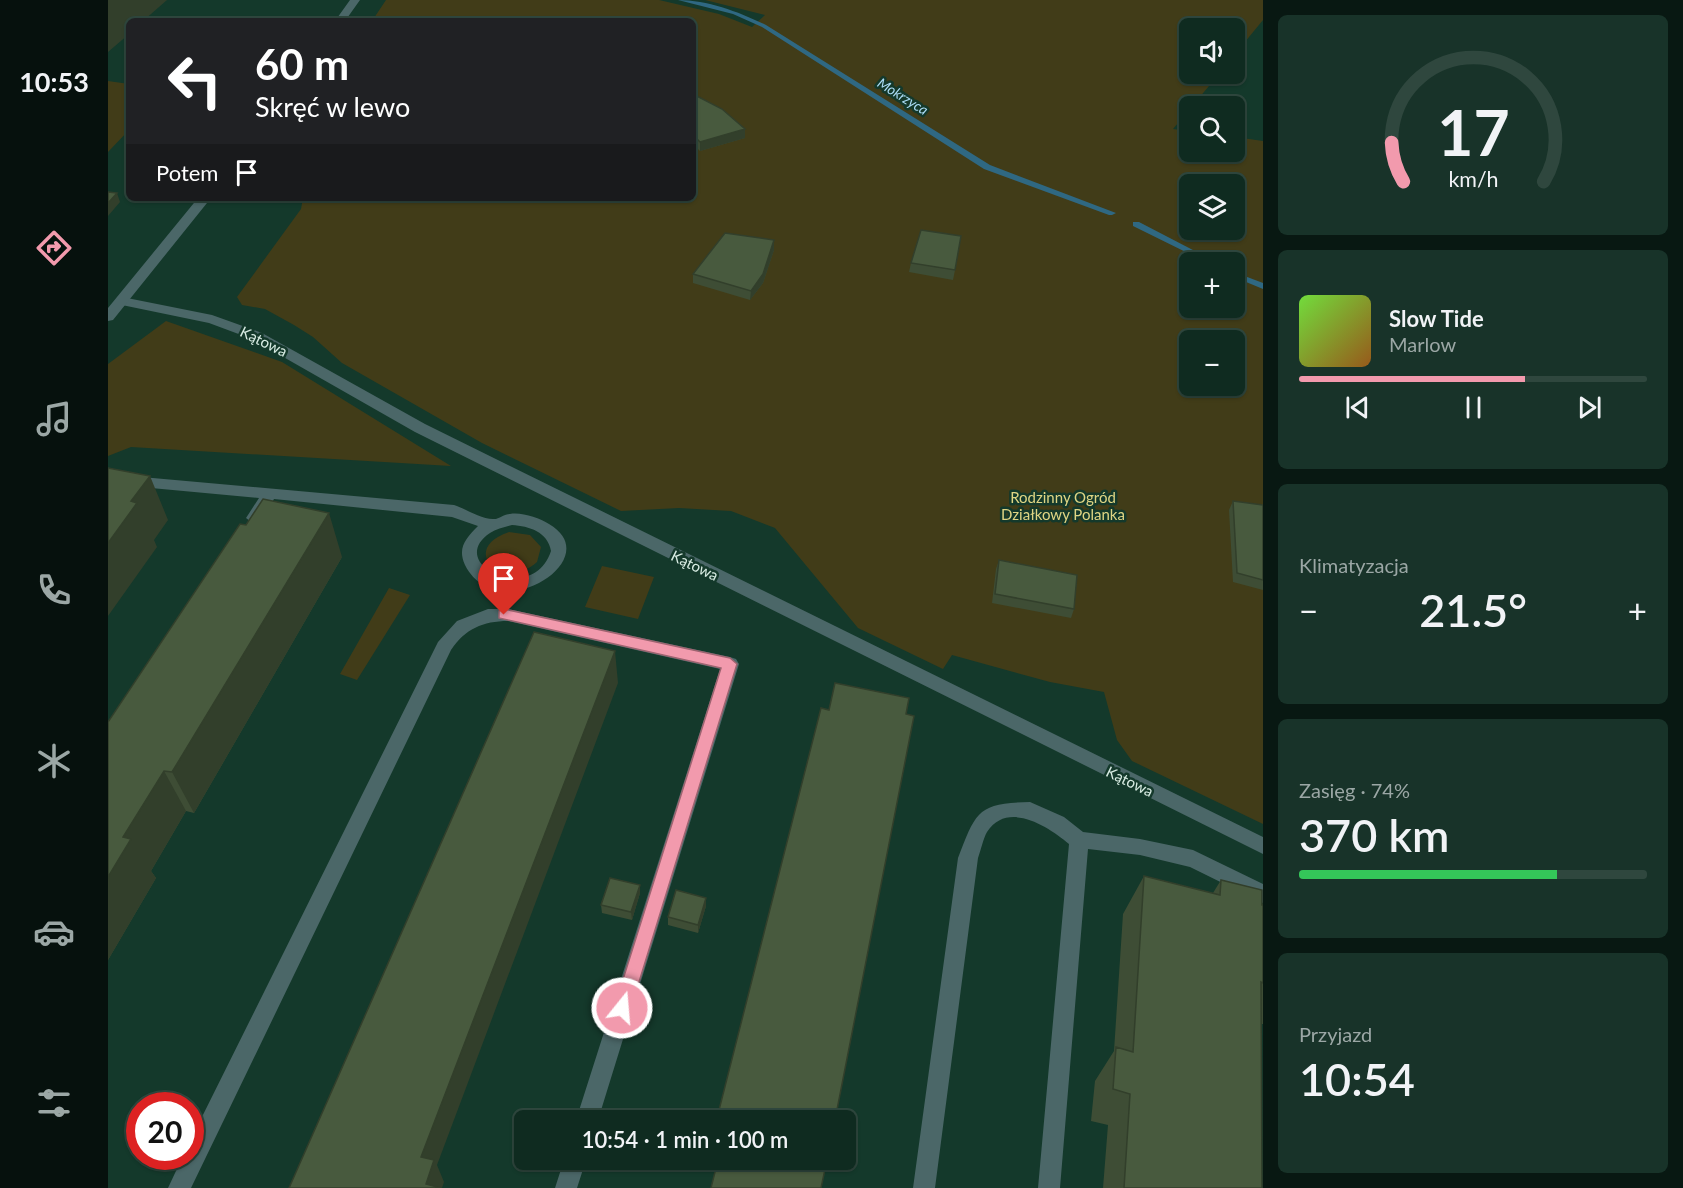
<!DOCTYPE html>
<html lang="pl">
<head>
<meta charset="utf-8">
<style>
	:root { --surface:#0f2b20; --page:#183329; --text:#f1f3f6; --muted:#9ba7a5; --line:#2f473e; --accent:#f29aad }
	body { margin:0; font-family:Lato,sans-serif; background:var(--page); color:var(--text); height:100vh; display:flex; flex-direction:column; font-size:22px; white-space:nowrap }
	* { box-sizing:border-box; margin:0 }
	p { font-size:20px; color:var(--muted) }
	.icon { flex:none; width:33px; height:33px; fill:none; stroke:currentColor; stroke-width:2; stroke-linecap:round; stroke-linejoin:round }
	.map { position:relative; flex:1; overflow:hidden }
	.panel { display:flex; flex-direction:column; gap:15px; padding:15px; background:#081812; width:420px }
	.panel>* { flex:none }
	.guide { position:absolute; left:18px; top:18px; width:570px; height:183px; border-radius:9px; box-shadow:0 2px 4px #0004,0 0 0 2px var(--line); background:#202124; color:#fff; overflow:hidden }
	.buttons { position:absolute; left:1071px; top:18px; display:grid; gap:12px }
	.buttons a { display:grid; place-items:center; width:66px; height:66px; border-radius:9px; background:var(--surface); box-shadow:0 2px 4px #0004,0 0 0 2px var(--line); font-size:30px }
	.speed { position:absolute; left:18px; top:1092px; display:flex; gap:12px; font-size:30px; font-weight:700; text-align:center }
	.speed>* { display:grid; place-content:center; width:78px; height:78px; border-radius:50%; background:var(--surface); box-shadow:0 2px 4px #0004,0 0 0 2px var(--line); line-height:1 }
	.speed .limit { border:9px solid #d22; background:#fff; color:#111 }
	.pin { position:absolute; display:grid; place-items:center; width:51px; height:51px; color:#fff; margin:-62px -26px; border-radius:50% 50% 50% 0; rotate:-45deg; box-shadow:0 0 6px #0007 }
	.pin .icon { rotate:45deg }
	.me { position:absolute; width:66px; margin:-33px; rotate:17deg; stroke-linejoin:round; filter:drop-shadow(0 0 4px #0008) }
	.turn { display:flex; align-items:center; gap:21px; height:126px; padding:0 30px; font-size:27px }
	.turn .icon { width:78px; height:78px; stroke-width:2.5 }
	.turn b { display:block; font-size:42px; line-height:51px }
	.then { display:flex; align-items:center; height:57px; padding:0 30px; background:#0003; gap:12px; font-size:22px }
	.big { font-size:45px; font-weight:600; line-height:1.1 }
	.panel .widget { flex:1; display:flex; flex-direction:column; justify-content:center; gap:9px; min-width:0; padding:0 21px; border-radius:9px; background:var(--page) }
	.panel .dial { align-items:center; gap:0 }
	.dial svg { height:156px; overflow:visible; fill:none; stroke:var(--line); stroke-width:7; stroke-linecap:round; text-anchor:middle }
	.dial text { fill:var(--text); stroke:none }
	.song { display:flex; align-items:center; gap:18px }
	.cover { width:72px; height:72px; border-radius:9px; background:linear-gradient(135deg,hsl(100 70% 55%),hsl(30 70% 35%)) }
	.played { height:6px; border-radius:3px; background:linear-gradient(90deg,var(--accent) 65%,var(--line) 65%) }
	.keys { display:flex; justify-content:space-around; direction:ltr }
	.heat { display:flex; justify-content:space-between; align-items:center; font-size:33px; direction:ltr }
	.charge { height:9px; border-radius:4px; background:linear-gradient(90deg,#34c759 74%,var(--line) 0) }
	.trip { position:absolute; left:406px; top:1110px; width:342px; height:60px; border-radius:9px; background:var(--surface); box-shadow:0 2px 4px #0004,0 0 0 2px var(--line); font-weight:600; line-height:60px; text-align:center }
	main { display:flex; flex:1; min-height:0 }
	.tab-bar { display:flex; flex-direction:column; width:108px; justify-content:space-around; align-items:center; background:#06110d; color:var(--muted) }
	.tab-bar .icon { width:42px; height:42px }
	.tab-bar .on { color:var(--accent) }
	.tab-bar b { font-size:27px; color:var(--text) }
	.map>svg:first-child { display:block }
	.green { fill:#413c18; fill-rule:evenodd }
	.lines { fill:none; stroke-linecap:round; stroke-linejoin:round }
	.stream { fill:#2f6882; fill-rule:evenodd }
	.service { fill:#4b6768; fill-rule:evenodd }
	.minor { fill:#4b6768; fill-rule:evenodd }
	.tertiary { fill:#4b6768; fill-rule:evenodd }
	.wall { fill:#3e4d35 }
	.shaded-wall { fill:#323f2b }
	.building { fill:#485a3e; stroke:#323f2b; stroke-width:1.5 }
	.route { fill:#f29aad; stroke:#9d6470; stroke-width:1.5 }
	.labels { text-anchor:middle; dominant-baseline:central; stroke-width:5; stroke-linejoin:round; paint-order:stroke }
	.far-water-label { font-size:14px; font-style:italic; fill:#abdcf5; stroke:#14392b }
	.street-label { font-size:15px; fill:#d8ece3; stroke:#14392b }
	.park-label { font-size:15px; fill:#dfd584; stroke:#14392b }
</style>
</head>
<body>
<main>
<nav class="tab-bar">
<b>10:53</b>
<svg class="icon on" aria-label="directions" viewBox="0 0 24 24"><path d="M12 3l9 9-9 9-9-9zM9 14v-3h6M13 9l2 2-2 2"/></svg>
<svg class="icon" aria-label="music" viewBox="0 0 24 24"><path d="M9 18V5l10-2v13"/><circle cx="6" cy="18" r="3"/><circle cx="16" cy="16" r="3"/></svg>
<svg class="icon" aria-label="phone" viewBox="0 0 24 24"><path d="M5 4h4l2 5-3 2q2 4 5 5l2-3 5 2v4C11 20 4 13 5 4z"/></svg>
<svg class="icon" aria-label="climate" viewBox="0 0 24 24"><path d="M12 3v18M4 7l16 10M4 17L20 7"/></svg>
<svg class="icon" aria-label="car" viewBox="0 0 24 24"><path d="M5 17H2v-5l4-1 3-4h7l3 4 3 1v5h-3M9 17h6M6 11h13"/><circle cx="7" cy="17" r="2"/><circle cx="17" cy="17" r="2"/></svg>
<svg class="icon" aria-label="filters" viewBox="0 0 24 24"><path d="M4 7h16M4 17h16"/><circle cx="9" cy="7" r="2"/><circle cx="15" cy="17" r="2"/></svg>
</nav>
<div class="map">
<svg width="1155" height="1188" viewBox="0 0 1155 1188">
	<rect width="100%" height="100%" fill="#14392b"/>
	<path class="green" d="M 278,0 L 551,0 L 611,14 L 644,27 L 657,15 L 597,0 L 1155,0 L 1155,20 L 1127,54 L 1126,28 L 1082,28 L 1082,74 L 1111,74 L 1065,129 L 1081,131 L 1082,152 L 1126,152 L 1127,137 L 1155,141 L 1155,824 L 1024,761 L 1009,740 L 996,692 L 942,682 L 844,655 L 835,669 L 750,628 L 667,528 L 623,511 L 571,508 L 513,511 L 374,443 L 234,363 L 205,337 L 186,325 L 157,309 L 134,305 L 129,297 L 193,209 L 195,198 L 585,198 L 585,21 L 264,21 ZM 1082,184 L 1126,184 L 1126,230 L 1082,230 ZM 1082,262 L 1126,262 L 1126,308 L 1082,308 ZM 1082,340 L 1126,340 L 1126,386 L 1082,386 Z
		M 0,81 L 21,84 L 21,130 L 0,152 Z
		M 58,321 L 174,362 L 343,466 L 23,447 L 0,456 L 0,364 Z
		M 401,532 L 422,535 L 433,547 L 429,562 C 394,593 350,549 401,532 Z
		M 494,566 L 546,577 L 530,619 L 477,607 Z
		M 281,588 L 302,595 L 249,680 L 232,674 Z"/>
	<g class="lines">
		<path class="stream" d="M 570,0 C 600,0 631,12 658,25 L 882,165 L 1008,213 L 1004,215 L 1001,215 L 876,169 L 654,27 L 625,14 Z
			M 1025,222 L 1031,222 L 1108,262 L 1098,262 L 1025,226 Z
			M 1126,272 L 1155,283 L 1155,289 L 1126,277 Z"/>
		<path class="service" d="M 0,474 L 346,505 C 358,509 373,519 385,519 C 390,520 396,514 402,514 C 414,512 431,518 441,524 C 501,559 389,629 357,565 C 349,548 358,538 370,526 L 344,517 L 166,499 L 152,522 L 146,524 L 138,518 L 151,498 L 0,484 ZM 404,525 C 421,526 440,532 443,551 C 425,607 336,564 382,533 C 388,529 397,527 404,525 Z
			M 380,609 L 400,609 L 622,657 L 628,659 L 631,664 L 490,1120 L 468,1120 L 612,669 L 400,621 C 375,621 357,629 343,650 L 83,1188 L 60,1188 L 75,1156 L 82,1156 L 82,1141 L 330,642 L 349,621 Z
			M 456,1160 L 478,1160 L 469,1188 L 447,1188 Z"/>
		<path class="minor" d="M 14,297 L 104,315 L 154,333 L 317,424 L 1155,837 L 1155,854 L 307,432 L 144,339 L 101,323 L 9,304 L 9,298 Z
			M 922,802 L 956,817 L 975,832 L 1032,839 L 1085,850 L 1155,884 L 1155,903 L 1082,867 L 1032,855 L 980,849 L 952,1188 L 930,1188 L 961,844 C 941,827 900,800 879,832 C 875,839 873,850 870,858 L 827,1188 L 805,1188 L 850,858 C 868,811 870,803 922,802 Z"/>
		<path class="tertiary" d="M 242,0 L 252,0 L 237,21 L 227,21 Z
			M 90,198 L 103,198 L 5,320 L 0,321 L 0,308 Z"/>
	</g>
	<path class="wall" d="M 585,94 L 637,129 L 637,138 L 592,151 L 585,144 Z
		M 666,250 L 655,283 L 642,300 L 585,283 L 585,274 Z
		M 803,263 L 847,270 L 845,280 L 801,272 Z
		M 1125,501 L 1155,505 L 1155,590 L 1125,582 L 1121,510 Z
		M 234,557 L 86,813 L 78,811 L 43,871 L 48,878 L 0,960 L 0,722 Z
		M 891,560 L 966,609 L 963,618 L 884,603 L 888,569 Z
		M 1036,876 L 1105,893 L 1113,880 L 1155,905 L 1155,1024 L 1153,1024 L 1154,1188 L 995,1188 L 1000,1125 L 983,1121 L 987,1081 L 1006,1051 L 1015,914 Z
		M 532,893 L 524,920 L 494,913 L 493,905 Z
		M 598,898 L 598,906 L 590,933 L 560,925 L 560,917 Z"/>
	<path class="shaded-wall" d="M 0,0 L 59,0 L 35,21 L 21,21 L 21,34 L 0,52 Z
		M 637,129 L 637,138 L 592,151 L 592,142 Z
		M 9,193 L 12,202 L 0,216 L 0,203 Z
		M 666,240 L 666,250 L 655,283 L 642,300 L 643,291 Z
		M 42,476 L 60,520 L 46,540 L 49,547 L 0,616 L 0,543 L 23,501 Z
		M 221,513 L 234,557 L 86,813 L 64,772 Z
		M 507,651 L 510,683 L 329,1165 L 336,1182 L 334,1188 L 318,1184 L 313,1157 Z
		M 56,771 L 78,811 L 43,871 L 48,878 L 0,960 L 0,877 L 15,837 Z
		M 532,885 L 532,893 L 524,920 L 523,912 Z
		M 598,898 L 598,906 L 590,933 L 590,925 Z"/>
	<path class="building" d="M 585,94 L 614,109 L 637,129 L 592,142 L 585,135 Z
		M 0,192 L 9,193 L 0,203 Z
		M 813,230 L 853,236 L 847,270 L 803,263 Z
		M 617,233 L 666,240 L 655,274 L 643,291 L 585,274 Z
		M 0,468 L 42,476 L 23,501 L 29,503 L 0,543 Z
		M 155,499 L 221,513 L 64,772 L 56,771 L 15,837 L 23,839 L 0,877 L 0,722 L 132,524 L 138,525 Z
		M 1125,501 L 1155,505 L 1155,580 L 1129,573 Z
		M 891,560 L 969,575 L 966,609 L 887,594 Z
		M 426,632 L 507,651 L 313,1157 L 326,1160 L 318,1184 L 333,1188 L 181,1188 Z
		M 727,683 L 801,698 L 798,714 L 806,716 L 727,1120 L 616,1120 L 609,1118 L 713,708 L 721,710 Z
		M 1036,876 L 1112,895 L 1113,880 L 1154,890 L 1154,905 L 1155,905 L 1155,983 L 1153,982 L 1154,1188 L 1016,1188 L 1022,1094 L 1005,1089 L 1008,1047 L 1025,1052 Z
		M 502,878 L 532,885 L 523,912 L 493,905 Z
		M 568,890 L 598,898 L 590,925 L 560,917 Z
		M 610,1160 L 719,1160 L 713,1188 L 603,1188 Z"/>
	<path class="route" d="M 396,609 L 622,658 L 629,664 L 523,1008 L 520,1014 L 514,1016 L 508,1014 L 506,1008 L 613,668 L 391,618 L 391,611 Z"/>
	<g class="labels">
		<g class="far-water-label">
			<text transform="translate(795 96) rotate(32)">Mokrzyca</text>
		</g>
		<g class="street-label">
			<text transform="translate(156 341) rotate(26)">Kątowa</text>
			<text transform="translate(587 565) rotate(26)">Kątowa</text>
			<text transform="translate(1022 781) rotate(26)">Kątowa</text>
		</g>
		<g class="park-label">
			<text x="955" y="497">Rodzinny Ogród<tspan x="955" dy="17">Działkowy Polanka</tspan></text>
		</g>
	</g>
</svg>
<div class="buttons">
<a><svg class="icon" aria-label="sound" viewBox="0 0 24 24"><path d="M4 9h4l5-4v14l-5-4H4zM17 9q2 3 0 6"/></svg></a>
<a><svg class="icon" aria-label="search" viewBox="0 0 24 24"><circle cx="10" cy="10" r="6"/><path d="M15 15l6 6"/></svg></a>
<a><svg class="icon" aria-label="layers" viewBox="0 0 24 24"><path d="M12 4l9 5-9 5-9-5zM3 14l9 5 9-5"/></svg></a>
<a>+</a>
<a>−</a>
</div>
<div class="speed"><div class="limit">20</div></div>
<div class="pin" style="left:396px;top:615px;background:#d93025"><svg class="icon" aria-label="arrive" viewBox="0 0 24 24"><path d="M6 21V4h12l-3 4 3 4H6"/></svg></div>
<svg class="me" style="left:514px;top:1008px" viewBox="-20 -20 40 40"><circle r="17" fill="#f29aad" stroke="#fff" stroke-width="3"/><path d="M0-11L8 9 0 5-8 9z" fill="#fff"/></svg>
<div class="trip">10:54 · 1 min · 100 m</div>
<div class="guide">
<div class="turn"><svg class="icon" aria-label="left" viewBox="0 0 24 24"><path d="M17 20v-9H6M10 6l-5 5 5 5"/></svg><div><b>60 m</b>Skręć w lewo</div></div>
<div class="then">Potem<svg class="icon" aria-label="arrive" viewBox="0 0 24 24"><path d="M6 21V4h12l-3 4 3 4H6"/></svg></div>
</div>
</div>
<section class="panel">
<div class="widget dial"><svg viewBox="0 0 100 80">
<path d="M14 69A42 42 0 1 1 86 69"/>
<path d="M14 69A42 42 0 0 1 8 49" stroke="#f29aad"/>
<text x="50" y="56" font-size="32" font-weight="700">17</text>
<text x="50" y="72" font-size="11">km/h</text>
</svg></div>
<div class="widget">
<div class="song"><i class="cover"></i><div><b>Slow Tide</b><p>Marlow</p></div></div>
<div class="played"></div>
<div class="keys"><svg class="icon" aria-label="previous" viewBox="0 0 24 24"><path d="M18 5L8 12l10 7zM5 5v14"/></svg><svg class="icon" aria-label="pause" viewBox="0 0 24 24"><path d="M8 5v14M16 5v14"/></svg><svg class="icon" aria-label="next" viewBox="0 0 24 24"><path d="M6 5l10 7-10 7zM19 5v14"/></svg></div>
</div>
<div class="widget"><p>Klimatyzacja</p>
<div class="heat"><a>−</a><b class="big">21.5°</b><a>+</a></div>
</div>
<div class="widget"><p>Zasięg · 74%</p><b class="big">370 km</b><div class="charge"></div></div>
<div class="widget"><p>Przyjazd</p><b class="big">10:54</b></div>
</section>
</main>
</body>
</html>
